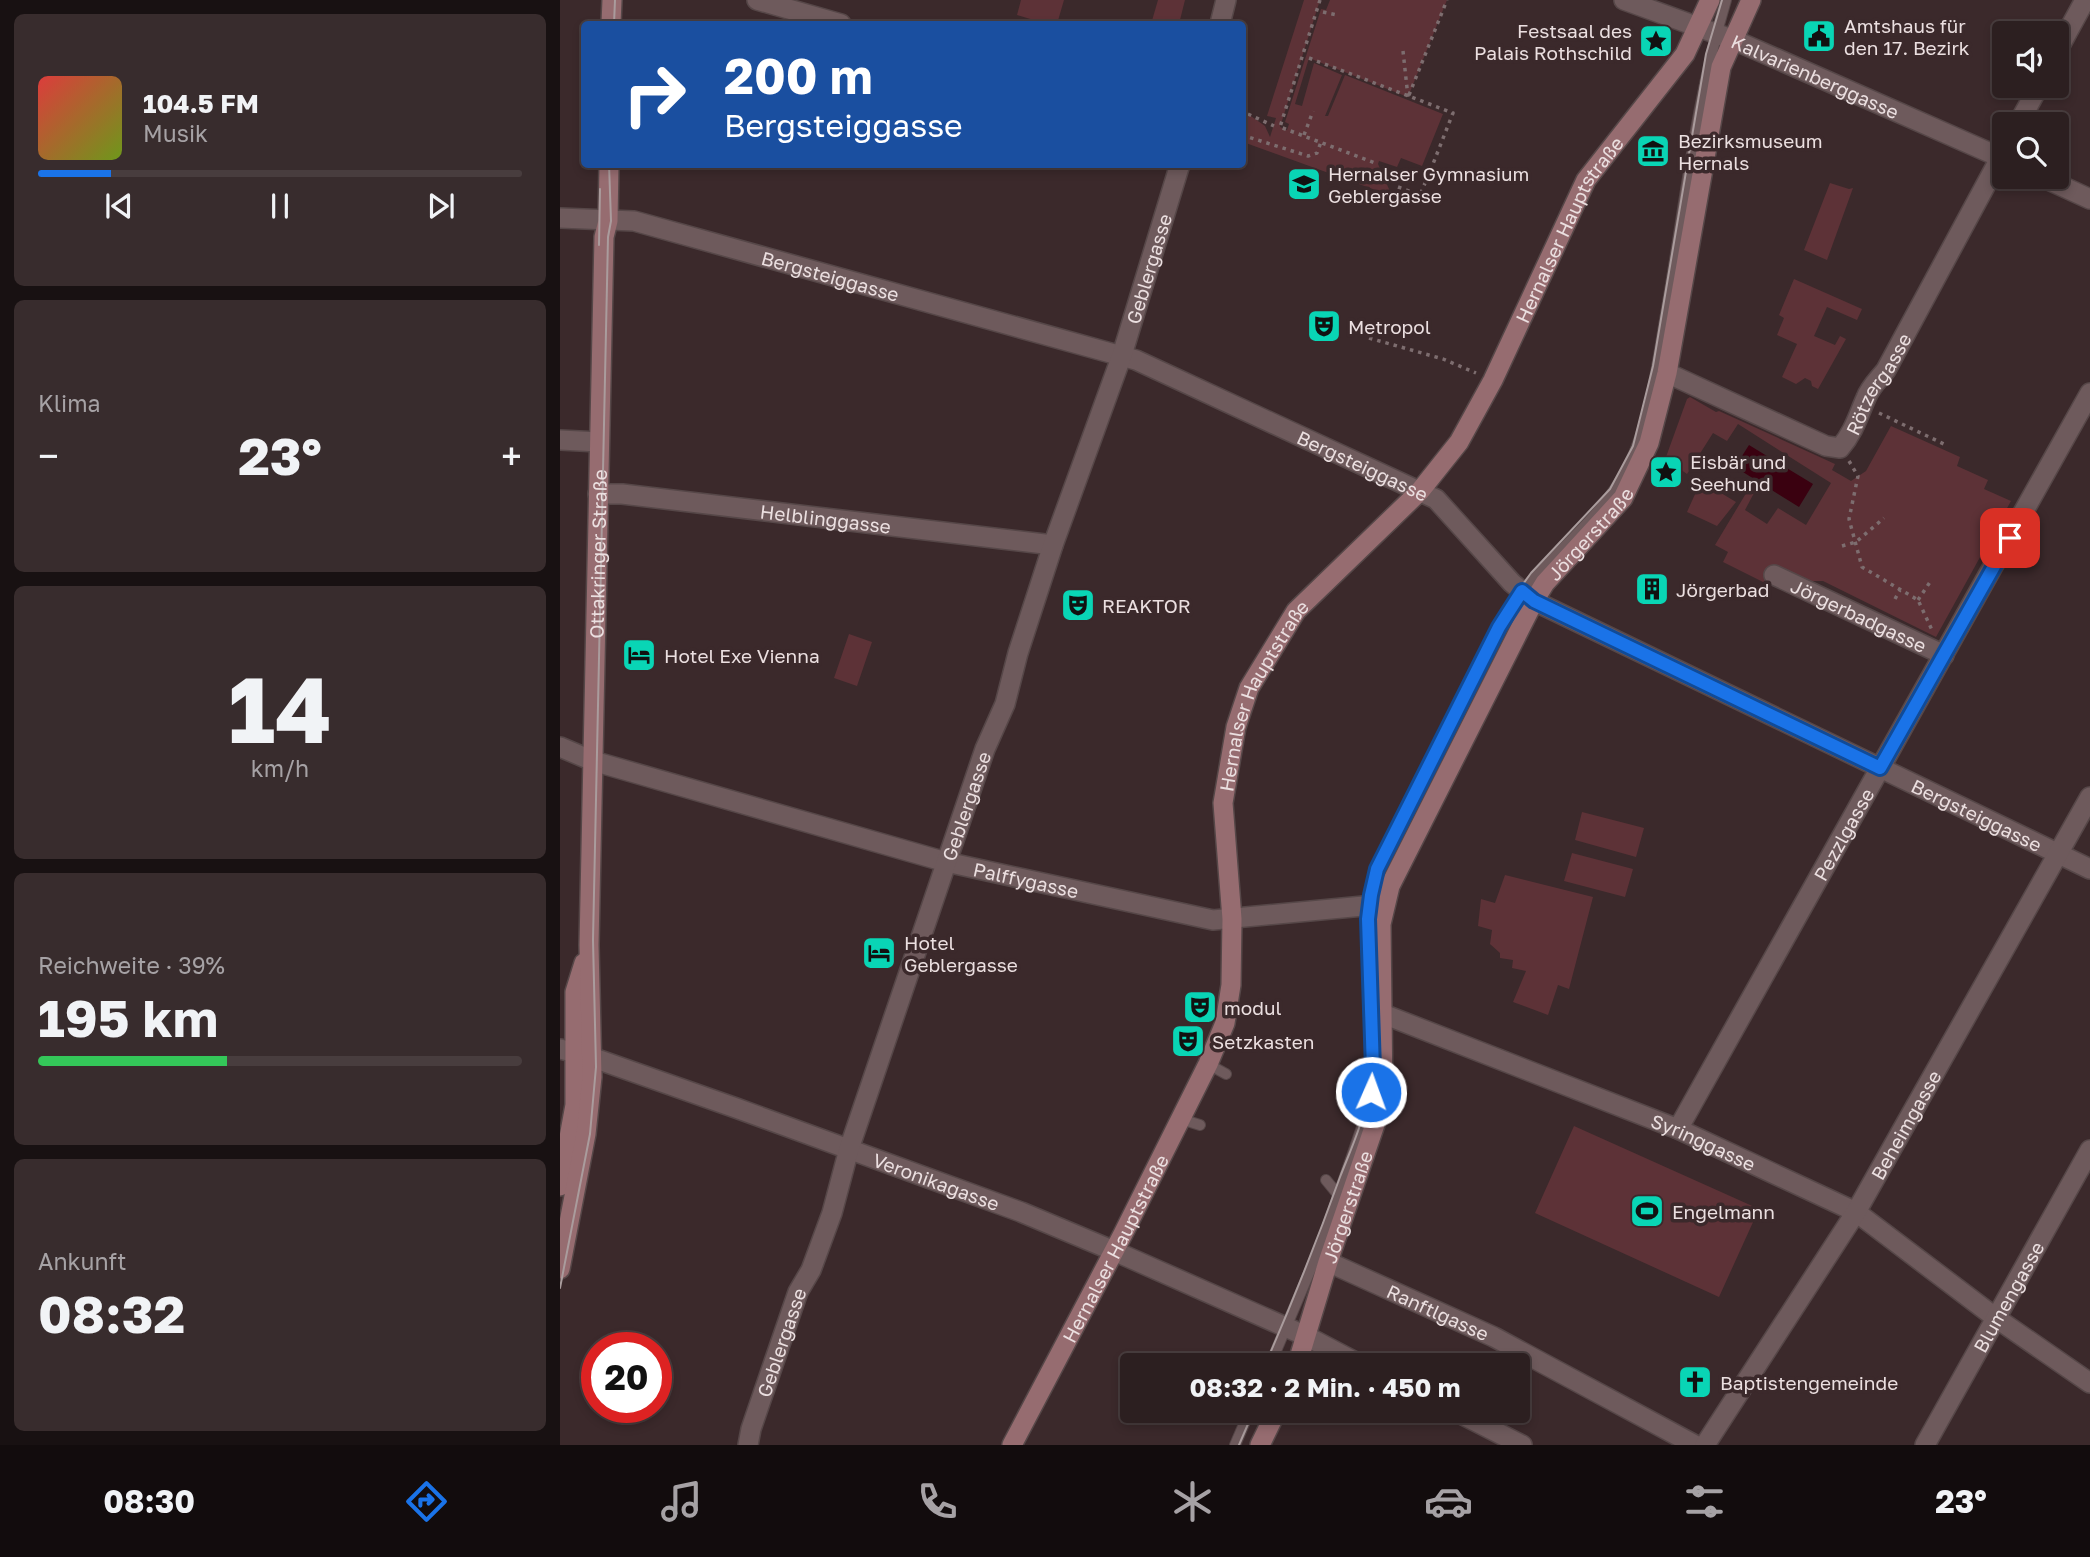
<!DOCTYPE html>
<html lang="de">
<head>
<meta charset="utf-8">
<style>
	:root { --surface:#2c1f20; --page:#382c2d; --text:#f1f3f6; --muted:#a6a2a5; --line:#483d3e; --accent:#1a73e8 }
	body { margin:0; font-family:"Golos Text",sans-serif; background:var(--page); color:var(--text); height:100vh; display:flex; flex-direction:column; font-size:26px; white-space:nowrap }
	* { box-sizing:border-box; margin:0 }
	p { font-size:23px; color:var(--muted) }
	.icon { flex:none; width:38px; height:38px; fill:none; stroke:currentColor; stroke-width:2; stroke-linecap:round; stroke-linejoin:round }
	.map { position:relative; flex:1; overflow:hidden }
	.side { display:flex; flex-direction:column; gap:14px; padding:14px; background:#181112; width:560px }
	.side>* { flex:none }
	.banner { position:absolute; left:21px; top:21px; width:665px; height:147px; border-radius:7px; box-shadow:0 4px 10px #0003,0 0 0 2px var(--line); background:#1a4fa0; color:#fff; overflow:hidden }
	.fabs { position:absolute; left:1432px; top:21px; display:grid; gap:14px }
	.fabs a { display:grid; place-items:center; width:77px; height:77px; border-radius:7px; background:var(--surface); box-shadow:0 4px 10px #0003,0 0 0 2px var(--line); font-size:35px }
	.speed { position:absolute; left:21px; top:1332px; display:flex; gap:14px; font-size:35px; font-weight:700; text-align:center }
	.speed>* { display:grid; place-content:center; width:91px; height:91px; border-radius:50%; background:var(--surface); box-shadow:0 4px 10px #0003,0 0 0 2px var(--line); line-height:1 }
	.speed .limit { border:10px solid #d22; background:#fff; color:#111 }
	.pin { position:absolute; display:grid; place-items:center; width:60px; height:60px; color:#fff; margin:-30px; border-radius:14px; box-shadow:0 4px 10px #0006 }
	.me { position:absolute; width:77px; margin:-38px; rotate:2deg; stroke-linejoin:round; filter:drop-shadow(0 0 5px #0008) }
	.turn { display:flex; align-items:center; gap:24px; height:147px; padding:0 28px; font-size:32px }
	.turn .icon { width:91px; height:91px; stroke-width:2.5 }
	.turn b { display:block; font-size:49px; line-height:60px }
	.big { font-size:52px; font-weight:700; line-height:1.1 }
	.side .widget { flex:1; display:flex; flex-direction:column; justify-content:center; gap:10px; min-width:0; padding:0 24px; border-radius:10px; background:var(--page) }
	.side .dial { align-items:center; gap:0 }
	.dial b { font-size:91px; line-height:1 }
	.song { display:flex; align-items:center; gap:21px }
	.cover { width:84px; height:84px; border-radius:10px; background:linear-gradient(135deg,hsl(0 70% 55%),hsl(80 70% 35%)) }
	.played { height:7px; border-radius:4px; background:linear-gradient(90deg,var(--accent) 15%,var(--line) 15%) }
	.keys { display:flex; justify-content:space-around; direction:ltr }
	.heat { display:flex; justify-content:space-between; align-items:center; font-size:38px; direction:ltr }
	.charge { height:10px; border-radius:5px; background:linear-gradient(90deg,#34c759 39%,var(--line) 0) }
	.trip { position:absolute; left:560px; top:1353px; width:410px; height:70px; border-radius:7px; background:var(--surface); box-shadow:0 4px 10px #0003,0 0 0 2px var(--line); font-weight:700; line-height:70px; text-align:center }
	.menu { display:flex; height:112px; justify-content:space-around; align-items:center; background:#120c0d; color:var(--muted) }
	.menu .icon { width:49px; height:49px }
	.menu .current { color:var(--accent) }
	.menu b { font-size:32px; color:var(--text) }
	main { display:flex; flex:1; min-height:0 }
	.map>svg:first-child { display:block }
	.green { fill:#5d3237 }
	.water { fill:#3a0110 }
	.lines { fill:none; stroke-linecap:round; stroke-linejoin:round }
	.service-casing { stroke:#564748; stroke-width:12 }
	.minor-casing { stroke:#564748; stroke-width:22 }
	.tertiary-casing { stroke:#564748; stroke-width:22 }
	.secondary-casing { stroke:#564748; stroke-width:22 }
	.path { stroke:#7d6d6f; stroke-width:3.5; stroke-dasharray:3.5 5; stroke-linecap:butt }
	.service { stroke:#6e5a5c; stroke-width:10 }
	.minor { stroke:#6e5a5c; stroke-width:19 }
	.tertiary { stroke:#6e5a5c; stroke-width:19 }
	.secondary { stroke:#966c70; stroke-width:19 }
	.tram { stroke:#aa9c9d; stroke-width:2 }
	.route-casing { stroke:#114b97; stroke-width:18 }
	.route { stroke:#1a73e8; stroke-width:12 }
	.labels { text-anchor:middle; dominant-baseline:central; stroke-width:7; stroke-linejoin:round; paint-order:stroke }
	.poi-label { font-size:19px; fill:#ebdfe0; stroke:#3b292b; text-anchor:start }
	.street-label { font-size:19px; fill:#ebdfe0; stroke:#3b292b }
</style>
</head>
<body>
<main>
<section class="side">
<div class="widget">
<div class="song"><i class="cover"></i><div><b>104.5 FM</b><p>Musik</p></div></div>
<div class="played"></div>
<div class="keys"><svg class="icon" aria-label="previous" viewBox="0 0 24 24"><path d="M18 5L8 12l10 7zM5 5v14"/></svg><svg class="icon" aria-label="pause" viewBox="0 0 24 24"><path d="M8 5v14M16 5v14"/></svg><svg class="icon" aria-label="next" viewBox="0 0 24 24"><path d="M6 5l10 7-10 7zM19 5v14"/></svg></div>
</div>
<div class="widget"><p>Klima</p>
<div class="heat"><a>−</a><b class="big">23°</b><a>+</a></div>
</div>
<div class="widget dial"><b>14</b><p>km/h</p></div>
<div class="widget"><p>Reichweite · 39%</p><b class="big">195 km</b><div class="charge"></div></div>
<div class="widget"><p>Ankunft</p><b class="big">08:32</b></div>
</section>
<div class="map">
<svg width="1530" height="1445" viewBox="0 0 1530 1445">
	<rect width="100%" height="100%" fill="#3b292b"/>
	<path class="green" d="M 461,0 L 504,0 L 497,24 L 487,24 L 457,15 Z
		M 598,0 L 625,0 L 619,24 L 591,24 Z
		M 744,0 L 760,0 L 720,127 L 727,130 L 729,124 L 725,122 L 761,9 L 766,10 L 770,0 L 887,0 L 848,97 L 749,58 L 735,104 L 742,106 L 754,63 L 782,75 L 765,116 L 768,116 L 785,75 L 883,114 L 862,166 L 841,158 L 837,167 L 819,161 L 818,164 L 832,196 L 683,142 L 683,130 L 688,114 L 705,126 L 710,137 L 716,118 L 707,116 Z
		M 1270,183 L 1289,189 L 1293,188 L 1267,260 L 1244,250 Z
		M 1234,279 L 1302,309 L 1297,320 L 1267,307 L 1254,336 L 1275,345 L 1280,336 L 1286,339 L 1258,389 L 1252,386 L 1251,381 L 1245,378 L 1236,384 L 1222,377 L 1237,344 L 1217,335 L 1224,318 L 1219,315 Z
		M 1130,397 L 1156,412 L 1159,411 L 1275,464 L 1272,470 L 1291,481 L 1306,471 L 1331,426 L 1400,457 L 1397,466 L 1428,480 L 1424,489 L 1451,501 L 1376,637 L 1263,581 L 1245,581 L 1213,566 L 1205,583 L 1163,562 L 1168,552 L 1155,545 L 1188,490 L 1194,493 L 1185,510 L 1207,524 L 1218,508 L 1246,525 L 1271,483 L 1178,424 L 1167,441 L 1153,433 L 1127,474 L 1117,467 L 1108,481 L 1098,479 L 1127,399 Z
		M 1141,481 L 1176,502 L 1157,526 L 1127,512 Z
		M 289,634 L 312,642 L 297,686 L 274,678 Z
		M 1022,812 L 1084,828 L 1076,857 L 1015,840 Z
		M 1012,853 L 1073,869 L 1065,897 L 1004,881 Z
		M 945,875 L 1033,897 L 1009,989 L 998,985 L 988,1015 L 953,1002 L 966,971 L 952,968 L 953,960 L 940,958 L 940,953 L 930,944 L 932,930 L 918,926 L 921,899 L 935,903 Z
		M 1014,1126 L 1199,1209 L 1159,1297 L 975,1213 Z"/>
	<path class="water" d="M 1189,445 L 1253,484 L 1239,507 L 1175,467 Z"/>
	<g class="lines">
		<g class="service-casing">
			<path id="service" d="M 648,1064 L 666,1074
				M 621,1119 L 640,1125
				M 766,1180 L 780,1197
				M 710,1365 L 763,1240 L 809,1107 L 813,1069 L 808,919 L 811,895 L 822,858 L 951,605 C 987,557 1041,521 1068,467 C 1091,421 1098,359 1107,308 C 1125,205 1136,100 1166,0
				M 675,1445 L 690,1410"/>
		</g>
		<g class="minor-casing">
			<g id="minor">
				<path d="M 197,0 L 281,24"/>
				<path id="s1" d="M 1064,0 L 1174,40 L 1444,159"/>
				<path d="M 660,24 L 666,0"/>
				<path d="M 1496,53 L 1525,0"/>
				<path d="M 1458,124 L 1479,86"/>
				<path d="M 1482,177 L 1530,199"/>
				<path id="s2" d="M 0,218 L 74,221 L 576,360 L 876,499 L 952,583 L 974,601 L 1530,869"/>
				<path id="s3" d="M 1107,373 L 1266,446 L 1280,448 C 1294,432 1298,416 1306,398 C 1310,387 1319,379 1326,370 L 1444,151"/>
				<path d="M 0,440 L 39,442"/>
				<path id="s4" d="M 38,494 L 62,494 L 493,545"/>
				<path id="s5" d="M 1214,575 L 1384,655"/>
				<path id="s6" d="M 0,747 L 33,761 L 386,862 L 653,920 L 825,904"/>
				<path id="s7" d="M 823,1014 L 1118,1129 L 1296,1212 L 1436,1318 L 1530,1383"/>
				<path id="s8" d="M 0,1049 L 28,1056 L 176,1108 L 461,1212 L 554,1251"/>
				<path id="s9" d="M 1118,1129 L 1530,393"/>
				<path id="s10" d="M 768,1262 L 934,1337 L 1135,1445"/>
				<path id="s11" d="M 188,1445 L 191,1429 L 238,1292 L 251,1270 L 272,1213 L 289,1149 L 425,749 L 445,704 L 458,653 L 493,545 L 562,355 L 620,164"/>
				<path id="s12" d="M 1145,1445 L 1296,1212 L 1530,797"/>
				<path id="s13" d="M 1365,1445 L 1530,1150"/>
			</g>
		</g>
		<g class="tertiary-casing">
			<path id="tertiary" d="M 554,1251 L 746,1336 L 801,1365
				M 893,1410 L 962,1445"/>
		</g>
		<g class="secondary-casing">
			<g id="secondary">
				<path d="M 51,24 L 52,0"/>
				<path d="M 0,1186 L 15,1105 L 15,992 L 24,963"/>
				<path id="s14" d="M 0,1269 L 26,1134 L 32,1077 L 29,945 L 44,237 L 48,221 L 49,164"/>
				<path id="s15" d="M 737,1365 L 768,1262 L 823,1101 L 821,924 L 830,886 L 974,601 L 985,583 L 1063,498 L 1089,443 L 1107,373 L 1161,67 L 1191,0"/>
				<path id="s16" d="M 452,1445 L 563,1234 L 648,1064 L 665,1023 L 671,985 L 672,919 L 663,803 L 676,727 L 689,688 L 736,611 L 860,491 L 899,442 L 933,380 L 1026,180 L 1125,54 L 1150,0"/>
				<path d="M 700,1445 L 717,1410"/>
			</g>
		</g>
		<path class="path" d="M 760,0 L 720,127 L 818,164
			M 763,12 L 777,15
			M 843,51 L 848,97
			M 749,58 L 893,113 L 871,169
			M 849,95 L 887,0
			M 688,114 L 714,126
			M 682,135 L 748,156 L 757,153 L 761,142
			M 744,135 L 753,111
			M 838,187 L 860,195 L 868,176
			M 809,338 L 883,359 L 916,373
			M 1319,413 L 1386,445
			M 1289,461 L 1298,476 L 1289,519 L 1302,567 L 1358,600 L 1372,630
			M 1282,546 L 1296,542 L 1324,518
			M 1335,599 L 1340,590
			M 1358,600 L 1370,582"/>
		<use href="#service" class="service"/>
		<use href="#minor" class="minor"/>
		<use href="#tertiary" class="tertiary"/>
		<use href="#secondary" class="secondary"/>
		<path class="tram" d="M 54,24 L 55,0
			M 39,245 L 40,189
			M 0,1288 L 30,1134 L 36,1067 L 33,940 L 48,237 L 51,221 L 49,164
			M 705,1365 C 732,1303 757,1241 780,1177 C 790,1151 803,1124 807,1096 C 818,1018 787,934 818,858 L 940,616 L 971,573 L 1050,489 L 1073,446 L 1093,366 L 1146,54 L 1162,0
			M 679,1445 L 694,1410"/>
	</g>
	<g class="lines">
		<g class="route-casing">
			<path id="route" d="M 811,1092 L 813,1069 L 808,919 L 811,895 L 817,869 L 939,627 L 962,591 L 974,601 L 1320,768 L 1450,538"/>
		</g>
		<use href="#route" class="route"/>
	</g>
	<defs>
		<g id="civic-square" transform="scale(1.75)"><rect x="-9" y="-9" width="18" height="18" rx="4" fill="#09d5b5" stroke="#3b292b"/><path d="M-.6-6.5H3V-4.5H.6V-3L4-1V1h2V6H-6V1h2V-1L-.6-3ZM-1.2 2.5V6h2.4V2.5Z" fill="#111"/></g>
		<g id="sight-square" transform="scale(1.75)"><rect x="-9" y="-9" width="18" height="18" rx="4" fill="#09d5b5" stroke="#3b292b"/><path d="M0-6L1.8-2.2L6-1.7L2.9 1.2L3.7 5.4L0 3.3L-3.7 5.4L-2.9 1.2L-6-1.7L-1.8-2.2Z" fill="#111"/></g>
		<g id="museum-square" transform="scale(1.75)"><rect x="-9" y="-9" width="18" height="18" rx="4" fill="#09d5b5" stroke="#3b292b"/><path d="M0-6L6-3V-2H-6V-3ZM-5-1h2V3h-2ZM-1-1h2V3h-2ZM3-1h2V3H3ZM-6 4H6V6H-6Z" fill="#111"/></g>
		<g id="school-square" transform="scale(1.75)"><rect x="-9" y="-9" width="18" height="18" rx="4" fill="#09d5b5" stroke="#3b292b"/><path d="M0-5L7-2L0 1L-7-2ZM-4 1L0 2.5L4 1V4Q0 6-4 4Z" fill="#111"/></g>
		<g id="theatre-square" transform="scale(1.75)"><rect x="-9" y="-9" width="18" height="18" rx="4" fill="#09d5b5" stroke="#3b292b"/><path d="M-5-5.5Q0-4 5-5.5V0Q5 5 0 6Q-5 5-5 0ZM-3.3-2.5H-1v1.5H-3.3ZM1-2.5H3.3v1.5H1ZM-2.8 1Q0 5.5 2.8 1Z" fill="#111"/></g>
		<g id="building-square" transform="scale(1.75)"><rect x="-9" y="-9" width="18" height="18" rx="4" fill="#09d5b5" stroke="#3b292b"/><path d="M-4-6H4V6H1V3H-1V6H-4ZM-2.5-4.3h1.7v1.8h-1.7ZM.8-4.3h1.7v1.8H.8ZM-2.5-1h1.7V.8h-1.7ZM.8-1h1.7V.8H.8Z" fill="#111"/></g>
		<g id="hotel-square" transform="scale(1.75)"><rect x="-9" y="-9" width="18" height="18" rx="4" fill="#09d5b5" stroke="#3b292b"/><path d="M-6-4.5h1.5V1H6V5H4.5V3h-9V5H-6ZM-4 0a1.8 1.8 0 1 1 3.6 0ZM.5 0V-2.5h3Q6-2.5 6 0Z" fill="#111"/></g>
		<g id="stadium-square" transform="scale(1.75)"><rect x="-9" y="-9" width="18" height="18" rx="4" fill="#09d5b5" stroke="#3b292b"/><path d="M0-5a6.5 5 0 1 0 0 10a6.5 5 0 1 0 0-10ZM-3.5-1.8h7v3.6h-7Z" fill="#111"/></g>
		<g id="church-square" transform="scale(1.75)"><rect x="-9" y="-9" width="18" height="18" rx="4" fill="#09d5b5" stroke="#3b292b"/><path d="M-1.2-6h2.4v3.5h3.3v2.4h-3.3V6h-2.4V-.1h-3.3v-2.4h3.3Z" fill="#111"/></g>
	</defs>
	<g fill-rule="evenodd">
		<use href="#civic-square" x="1259" y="36"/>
		<use href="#sight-square" x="1096" y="41"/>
		<use href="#museum-square" x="1093" y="151"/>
		<use href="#school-square" x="744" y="184"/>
		<use href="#theatre-square" x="764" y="326"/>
		<use href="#sight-square" x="1106" y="472"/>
		<use href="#building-square" x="1092" y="589"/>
		<use href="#theatre-square" x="518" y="605"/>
		<use href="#hotel-square" x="79" y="655"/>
		<use href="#hotel-square" x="319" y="953"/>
		<use href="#theatre-square" x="640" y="1007"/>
		<use href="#theatre-square" x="628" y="1041"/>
		<use href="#stadium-square" x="1087" y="1211"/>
		<use href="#church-square" x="1135" y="1382"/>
	</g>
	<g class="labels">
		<g class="poi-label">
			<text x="1284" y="25">Amtshaus für<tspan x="1284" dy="22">den 17. Bezirk</tspan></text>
			<text x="1072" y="30" text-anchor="end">Festsaal des<tspan x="1072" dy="22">Palais Rothschild</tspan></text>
			<text x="1118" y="140">Bezirksmuseum<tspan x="1118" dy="22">Hernals</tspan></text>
			<text x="768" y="173">Hernalser Gymnasium<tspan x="768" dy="22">Geblergasse</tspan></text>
			<text x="788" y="326">Metropol</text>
			<text x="1130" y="461">Eisbär und<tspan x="1130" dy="22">Seehund</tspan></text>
			<text x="1116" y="589">Jörgerbad</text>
			<text x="542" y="605">REAKTOR</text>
			<text x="104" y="655">Hotel Exe Vienna</text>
			<text x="344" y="942">Hotel<tspan x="344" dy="22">Geblergasse</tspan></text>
			<text x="664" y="1007">modul</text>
			<text x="652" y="1041">Setzkasten</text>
			<text x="1112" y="1211">Engelmann</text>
			<text x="1160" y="1382">Baptistengemeinde</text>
		</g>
		<g class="street-label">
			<text stroke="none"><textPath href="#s1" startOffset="206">Kalvarienberggasse</textPath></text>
			<text stroke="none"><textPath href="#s16" startOffset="1377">Hernalser Hauptstraße</textPath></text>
			<text stroke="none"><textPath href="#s11" startOffset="1244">Geblergasse</textPath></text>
			<text stroke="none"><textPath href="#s2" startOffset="278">Bergsteiggasse</textPath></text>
			<text stroke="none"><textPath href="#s3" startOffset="264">Rötzergasse</textPath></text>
			<text stroke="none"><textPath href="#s2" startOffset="845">Bergsteiggasse</textPath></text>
			<text stroke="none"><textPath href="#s4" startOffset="229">Helblinggasse</textPath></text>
			<text stroke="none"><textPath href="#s15" startOffset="901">Jörgerstraße</textPath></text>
			<text stroke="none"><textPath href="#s14" startOffset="718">Ottakringer Straße</textPath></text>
			<text stroke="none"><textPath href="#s5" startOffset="94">Jörgerbadgasse</textPath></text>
			<text stroke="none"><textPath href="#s16" startOffset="810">Hernalser Hauptstraße</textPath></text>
			<text stroke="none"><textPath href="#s11" startOffset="676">Geblergasse</textPath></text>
			<text stroke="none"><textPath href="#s2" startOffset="1559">Bergsteiggasse</textPath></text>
			<text stroke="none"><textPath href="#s9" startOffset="338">Pezzlgasse</textPath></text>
			<text stroke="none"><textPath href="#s6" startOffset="485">Palffygasse</textPath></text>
			<text stroke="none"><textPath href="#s12" startOffset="378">Beheimgasse</textPath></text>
			<text stroke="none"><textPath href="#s7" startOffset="345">Syringgasse</textPath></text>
			<text stroke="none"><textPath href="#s8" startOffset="399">Veronikagasse</textPath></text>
			<text stroke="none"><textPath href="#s15" startOffset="166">Jörgerstraße</textPath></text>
			<text stroke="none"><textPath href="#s16" startOffset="222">Hernalser Hauptstraße</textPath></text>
			<text stroke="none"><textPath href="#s13" startOffset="170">Blumengasse</textPath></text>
			<text stroke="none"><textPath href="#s10" startOffset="121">Ranftlgasse</textPath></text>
			<text stroke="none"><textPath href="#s11" startOffset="108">Geblergasse</textPath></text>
		</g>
	</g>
</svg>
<div class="fabs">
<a><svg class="icon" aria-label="sound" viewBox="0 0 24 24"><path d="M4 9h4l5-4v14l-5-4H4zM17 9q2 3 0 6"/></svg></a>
<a><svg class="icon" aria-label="search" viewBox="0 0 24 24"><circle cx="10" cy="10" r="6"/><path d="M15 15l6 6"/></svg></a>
</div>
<div class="speed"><div class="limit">20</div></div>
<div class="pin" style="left:1450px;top:538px;background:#d93025"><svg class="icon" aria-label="arrive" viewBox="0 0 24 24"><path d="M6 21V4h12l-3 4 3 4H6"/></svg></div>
<svg class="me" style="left:811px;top:1092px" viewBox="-20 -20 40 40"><circle r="17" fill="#1a73e8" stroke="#fff" stroke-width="3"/><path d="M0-11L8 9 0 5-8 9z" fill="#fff"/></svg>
<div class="trip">08:32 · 2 Min. · 450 m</div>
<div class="banner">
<div class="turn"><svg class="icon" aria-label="right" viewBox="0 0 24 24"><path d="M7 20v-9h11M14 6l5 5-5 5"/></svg><div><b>200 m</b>Bergsteiggasse</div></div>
</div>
</div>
</main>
<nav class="menu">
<b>08:30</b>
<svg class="icon current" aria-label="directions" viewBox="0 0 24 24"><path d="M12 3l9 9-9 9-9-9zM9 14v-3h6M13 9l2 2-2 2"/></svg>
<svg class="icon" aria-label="music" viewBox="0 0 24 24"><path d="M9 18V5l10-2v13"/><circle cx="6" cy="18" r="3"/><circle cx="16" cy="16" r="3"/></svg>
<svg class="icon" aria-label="phone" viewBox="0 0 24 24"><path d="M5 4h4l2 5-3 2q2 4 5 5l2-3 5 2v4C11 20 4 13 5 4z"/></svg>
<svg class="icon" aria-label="climate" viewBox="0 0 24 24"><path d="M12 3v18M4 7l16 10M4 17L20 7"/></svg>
<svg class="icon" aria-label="car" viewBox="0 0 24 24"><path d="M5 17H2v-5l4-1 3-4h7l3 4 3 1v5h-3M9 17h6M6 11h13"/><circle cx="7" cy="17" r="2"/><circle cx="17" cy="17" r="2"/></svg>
<svg class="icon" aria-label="filters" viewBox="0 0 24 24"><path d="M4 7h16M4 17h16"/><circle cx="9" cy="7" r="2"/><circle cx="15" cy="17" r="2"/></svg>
<b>23°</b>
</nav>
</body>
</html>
